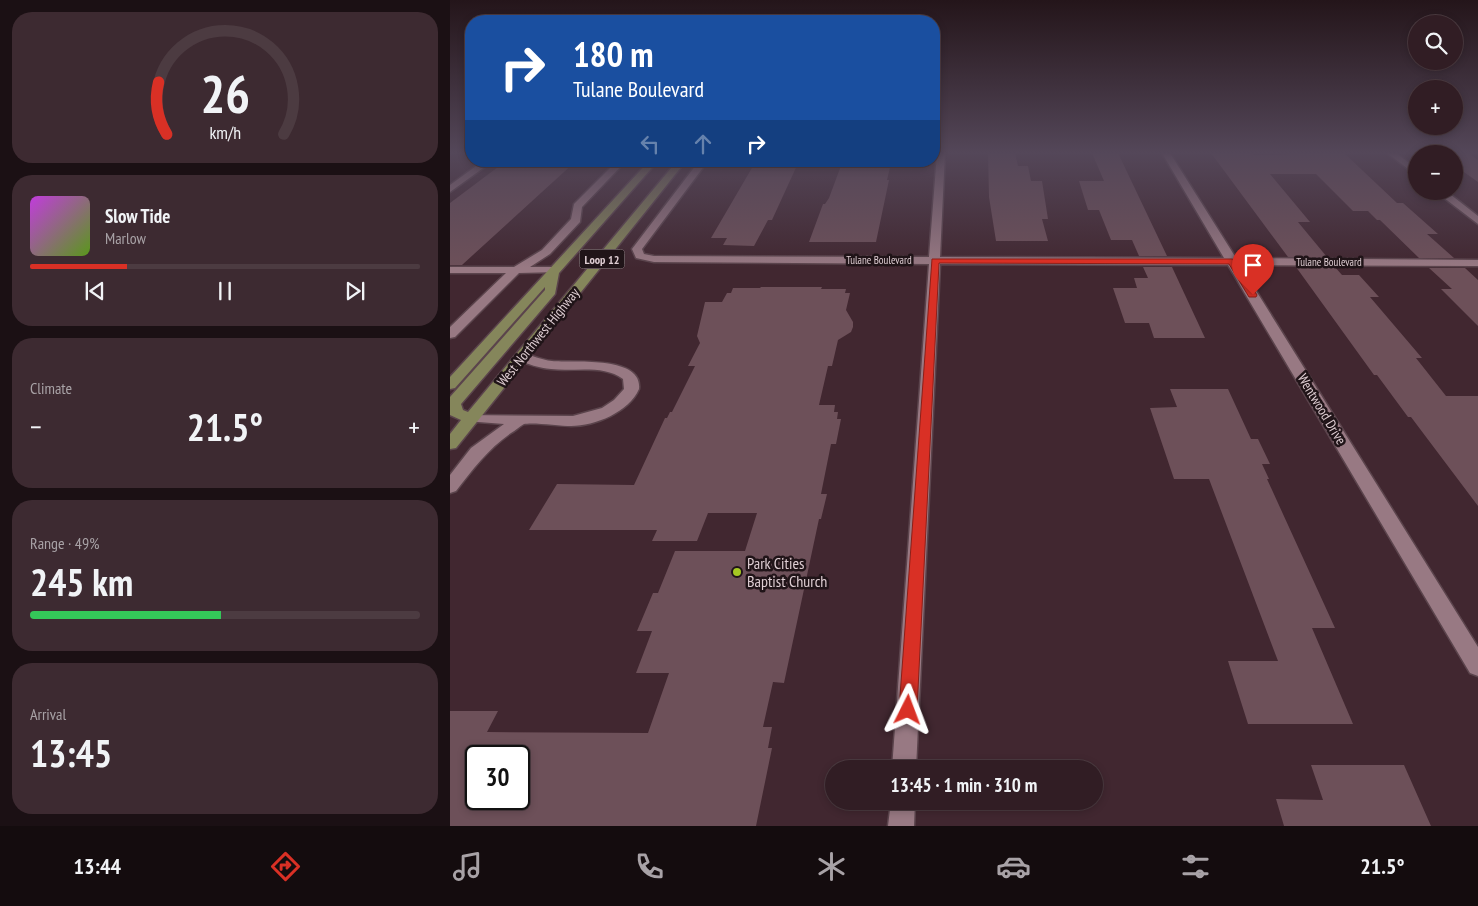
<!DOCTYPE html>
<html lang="en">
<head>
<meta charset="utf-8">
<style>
	:root { --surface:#311d24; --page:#3d2a31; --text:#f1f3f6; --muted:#a8a2a6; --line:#4c3b41; --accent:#d93025 }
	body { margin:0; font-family:"PT Sans Narrow",sans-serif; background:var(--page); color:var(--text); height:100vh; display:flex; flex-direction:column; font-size:19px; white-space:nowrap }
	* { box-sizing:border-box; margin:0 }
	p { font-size:16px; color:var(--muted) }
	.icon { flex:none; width:28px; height:28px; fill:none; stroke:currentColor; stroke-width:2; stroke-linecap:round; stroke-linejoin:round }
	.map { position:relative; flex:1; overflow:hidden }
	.panel { display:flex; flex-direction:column; gap:12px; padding:12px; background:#1b1014; width:450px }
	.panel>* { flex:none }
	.top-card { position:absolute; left:15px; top:15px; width:475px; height:152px; border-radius:20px; box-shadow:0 2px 8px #0003,0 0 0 1px var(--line); background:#1a4fa0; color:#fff; overflow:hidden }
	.fabs { position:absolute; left:958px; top:15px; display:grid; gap:10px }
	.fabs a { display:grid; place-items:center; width:55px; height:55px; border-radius:50%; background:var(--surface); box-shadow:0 2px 8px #0003,0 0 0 1px var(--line); font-size:25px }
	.speed { position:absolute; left:15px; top:745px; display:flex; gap:10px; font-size:25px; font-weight:700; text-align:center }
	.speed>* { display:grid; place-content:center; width:65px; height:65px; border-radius:50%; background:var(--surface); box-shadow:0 2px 8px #0003,0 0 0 1px var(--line); line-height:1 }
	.speed .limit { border:2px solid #111; border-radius:8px; background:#fff; color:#111 }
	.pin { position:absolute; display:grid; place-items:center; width:42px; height:42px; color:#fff; margin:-51px -21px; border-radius:50% 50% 50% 0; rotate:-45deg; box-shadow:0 0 5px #0007 }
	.pin .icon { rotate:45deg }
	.me { position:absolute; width:55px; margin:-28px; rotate:3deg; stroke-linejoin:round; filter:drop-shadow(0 0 4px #0008) }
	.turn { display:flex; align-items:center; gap:18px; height:105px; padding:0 25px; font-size:22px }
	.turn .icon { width:65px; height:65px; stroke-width:2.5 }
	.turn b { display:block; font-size:35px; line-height:42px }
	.lanes { display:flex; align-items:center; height:48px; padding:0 25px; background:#0003; justify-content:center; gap:25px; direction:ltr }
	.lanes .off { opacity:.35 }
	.big { font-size:38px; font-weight:600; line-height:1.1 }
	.panel .tile { flex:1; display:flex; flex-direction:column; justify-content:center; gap:8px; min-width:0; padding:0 18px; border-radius:20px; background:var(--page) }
	.panel .dial { align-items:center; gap:0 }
	.dial svg { height:130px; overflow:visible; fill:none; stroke:var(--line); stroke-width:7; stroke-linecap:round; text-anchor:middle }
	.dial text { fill:var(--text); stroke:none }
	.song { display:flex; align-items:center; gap:15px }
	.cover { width:60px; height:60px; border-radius:8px; background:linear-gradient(135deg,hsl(290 70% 55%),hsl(90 70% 35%)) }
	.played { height:5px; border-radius:2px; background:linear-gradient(90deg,var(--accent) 25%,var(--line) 25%) }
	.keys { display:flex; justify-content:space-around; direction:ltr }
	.heat { display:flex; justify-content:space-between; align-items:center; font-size:28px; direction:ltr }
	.charge { height:8px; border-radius:4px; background:linear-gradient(90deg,#34c759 49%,var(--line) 0) }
	.trip { position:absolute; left:375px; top:760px; width:278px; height:50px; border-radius:25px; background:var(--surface); box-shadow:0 2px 8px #0003,0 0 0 1px var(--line); font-weight:600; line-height:50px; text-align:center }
	.tabs { display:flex; height:80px; justify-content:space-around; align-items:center; background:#140c0e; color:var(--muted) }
	.tabs .icon { width:35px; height:35px }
	.tabs .active { color:var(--accent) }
	.tabs b { font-size:22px; color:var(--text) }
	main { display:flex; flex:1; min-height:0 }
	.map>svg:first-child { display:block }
	.building { fill:#6d5059; fill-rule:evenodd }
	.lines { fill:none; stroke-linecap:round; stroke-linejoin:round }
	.minor-casing { stroke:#5b444c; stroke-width:3 }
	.major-casing { stroke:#5b444c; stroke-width:3 }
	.minor { fill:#987983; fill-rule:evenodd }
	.major { fill:#85865b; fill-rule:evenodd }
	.route { fill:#d93025; stroke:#8d1f18 }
	.poi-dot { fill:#a5c823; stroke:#201418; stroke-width:2 }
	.labels { text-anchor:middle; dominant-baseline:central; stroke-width:5; stroke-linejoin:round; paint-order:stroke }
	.far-street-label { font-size:11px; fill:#dfced3; stroke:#201418 }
	.shield { fill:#201418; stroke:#a6969b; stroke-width:1 }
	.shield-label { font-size:12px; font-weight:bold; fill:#dfced3 }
	.street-label { font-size:14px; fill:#dfced3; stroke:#201418 }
	.near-poi-label { font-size:16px; fill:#dfced3; stroke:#201418; text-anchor:start }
</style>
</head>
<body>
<main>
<section class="panel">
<div class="tile dial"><svg viewBox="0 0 100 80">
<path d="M14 69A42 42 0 1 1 86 69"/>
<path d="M14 69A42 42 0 0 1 9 37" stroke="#d93025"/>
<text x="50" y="56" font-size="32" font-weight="700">26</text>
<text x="50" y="72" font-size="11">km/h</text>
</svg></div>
<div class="tile">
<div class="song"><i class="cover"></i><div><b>Slow Tide</b><p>Marlow</p></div></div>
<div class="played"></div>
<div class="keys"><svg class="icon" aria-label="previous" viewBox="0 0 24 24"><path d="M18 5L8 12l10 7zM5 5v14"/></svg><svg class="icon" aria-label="pause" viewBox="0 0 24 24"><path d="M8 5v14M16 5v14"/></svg><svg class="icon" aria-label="next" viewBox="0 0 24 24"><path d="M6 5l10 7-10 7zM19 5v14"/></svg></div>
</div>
<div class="tile"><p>Climate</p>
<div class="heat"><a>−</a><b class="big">21.5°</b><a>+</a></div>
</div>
<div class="tile"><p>Range · 49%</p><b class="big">245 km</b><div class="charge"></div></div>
<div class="tile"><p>Arrival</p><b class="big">13:45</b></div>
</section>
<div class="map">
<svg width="1028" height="826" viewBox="0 0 1028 826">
	<rect width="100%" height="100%" fill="#412730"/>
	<path class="building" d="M 538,153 L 565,153 L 568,166 L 578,166 L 581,181 L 592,181 L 598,219 L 592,219 L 598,241 L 546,241 L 539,197 Z
		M 642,153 L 668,153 L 717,256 L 689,256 L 682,240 L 661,240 L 649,210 L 638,210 L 629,181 L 654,181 Z
		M 761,153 L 802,153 L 804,155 L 894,153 L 947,203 L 953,203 L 988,234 L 977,234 L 1004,258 L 969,258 L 930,220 L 927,220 L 918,211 L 903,211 L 866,174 L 820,174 L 860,222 L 848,222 L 877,257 L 838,257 Z
		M 1004,154 L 1020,154 L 1028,160 L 1028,182 L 1004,165 Z
		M 56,161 L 126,161 L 12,265 L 0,265 L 0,203 Z
		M 306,161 L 349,161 L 322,220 L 318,220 L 304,246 L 273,245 L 277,238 L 261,238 Z
		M 392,163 L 441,163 L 437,180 L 439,180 L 426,242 L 359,242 L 373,204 L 375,204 L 379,198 Z
		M 693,267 L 722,267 L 755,338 L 704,338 L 699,323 L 675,323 L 663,288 L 687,288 L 684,278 L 698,278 Z
		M 846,267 L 885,267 L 892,275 L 909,275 L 929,297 L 920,297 L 972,358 L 966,358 L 996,396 L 1028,396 L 1028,506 L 961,417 L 958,417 L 927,375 L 924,375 Z
		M 979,268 L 1015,268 L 1028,280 L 1028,326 L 991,289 L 1002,289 Z
		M 311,287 L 372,287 L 371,289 L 396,289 L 395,293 L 400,293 L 396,310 L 403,322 L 403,327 L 401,332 L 388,340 L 382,366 L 378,366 L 369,405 L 385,405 L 384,412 L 388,412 L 387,419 L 391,419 L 386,444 L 381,444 L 371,494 L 377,494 L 371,519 L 369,519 L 334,683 L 323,682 L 313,727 L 322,727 L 318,748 L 322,748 L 306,826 L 0,826 L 0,711 L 48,711 L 37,732 L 198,733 L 219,673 L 186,673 L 202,631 L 187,631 L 203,593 L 208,593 L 225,551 L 295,551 L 307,513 L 258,513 L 247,541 L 202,541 L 207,530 L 79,530 L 107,484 L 184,485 L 215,418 L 217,418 L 220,412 L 222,412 L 245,366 L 238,366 L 250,343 L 247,336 L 255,302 L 272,302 L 277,293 L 281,293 L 283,288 L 310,288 ZM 26,756 L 69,756 L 69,799 L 26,799 Z
		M 720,389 L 778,389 L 801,439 L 808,439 L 820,464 L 812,464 L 819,479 L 817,479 L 885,628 L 862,628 L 903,724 L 798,724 L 778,661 L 828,661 L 759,479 L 724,479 L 700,408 L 727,407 Z
		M 861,765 L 954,765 L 981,826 L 834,826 L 826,799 L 873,800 Z"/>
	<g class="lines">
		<g class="minor-casing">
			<path id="minor" d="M 487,153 L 495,153 L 490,257 L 774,258 L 712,153 L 720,153 L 786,258 L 1028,260 L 1028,266 L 790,265 L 1028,647 L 1028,676 L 1020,673 L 778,265 L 490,264 L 466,769 L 442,769 L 479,264 L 204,262 L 186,258 L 182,249 L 249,161 L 258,161 L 192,249 L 194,254 L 204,256 L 479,257 Z
				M 937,153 L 946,153 L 966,168 L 966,175 Z
				M 33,161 L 43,161 L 0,192 L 0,185 Z
				M 167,161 L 176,161 L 132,207 L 130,222 L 100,254 L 80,267 L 105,267 L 109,268 L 111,270 L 109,272 L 69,273 L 5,337 L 0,338 L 0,327 L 56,273 L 0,273 L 0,267 L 64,267 L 92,250 L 121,219 L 124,204 Z
				M 985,191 L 996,191 L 1028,216 L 1028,224 Z
				M 72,353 C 82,355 91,360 102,361 C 122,363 193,355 189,389 C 179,412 145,426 121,426 C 110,426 83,422 74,424 C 70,426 65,431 61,433 C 38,449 23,469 6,491 L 0,493 L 0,475 L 21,448 L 54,424 L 16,421 L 13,418 L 16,415 L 123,416 L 152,408 L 164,400 L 174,389 L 173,379 C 153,364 124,372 101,369 C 89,368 78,364 67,360 L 65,357 L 67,354 Z
				M 441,801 L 465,801 L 464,826 L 438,826 Z"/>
		</g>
		<g class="major-casing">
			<path id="major" d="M 199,161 L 208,161 L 109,273 L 105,294 L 11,404 L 13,410 L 18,412 L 227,161 L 236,161 L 6,448 L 0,449 L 0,434 L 11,420 L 0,415 L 0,397 L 95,290 L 95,287 L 5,388 L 0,389 L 0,377 Z"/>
		</g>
		<use href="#minor" class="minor"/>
		<use href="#major" class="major"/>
	</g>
	<linearGradient id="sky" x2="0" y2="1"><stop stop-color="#24151a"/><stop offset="0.57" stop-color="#544759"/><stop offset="1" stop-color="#544759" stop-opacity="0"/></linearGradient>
	<rect width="1028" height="268" fill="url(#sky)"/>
	<path class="route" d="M 482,259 L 782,259 L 785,260 L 807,295 L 806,297 L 799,297 L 779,264 L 489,263 L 467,710 L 464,716 L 458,718 L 452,716 L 449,710 Z"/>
	<circle class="poi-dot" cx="287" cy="572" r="5"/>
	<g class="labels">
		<g class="far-street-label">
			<text x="429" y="260">Tulane Boulevard</text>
			<text x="879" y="262">Tulane Boulevard</text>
		</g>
		<rect class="shield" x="129.5" y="249.5" width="45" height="19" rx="4"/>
		<g class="shield-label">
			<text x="152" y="259">Loop 12</text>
		</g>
		<g class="street-label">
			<text transform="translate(88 337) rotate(-51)">West Northwest Highway</text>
			<text transform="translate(872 409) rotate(59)">Wentwood Drive</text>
		</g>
		<g class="near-poi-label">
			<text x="297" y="563">Park Cities<tspan x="297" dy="18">Baptist Church</tspan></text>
		</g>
	</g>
</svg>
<div class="fabs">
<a><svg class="icon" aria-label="search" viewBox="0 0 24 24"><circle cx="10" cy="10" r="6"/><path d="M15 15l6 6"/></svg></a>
<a>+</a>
<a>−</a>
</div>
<div class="speed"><div class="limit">30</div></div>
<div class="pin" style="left:803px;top:295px;background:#d93025"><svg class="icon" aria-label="arrive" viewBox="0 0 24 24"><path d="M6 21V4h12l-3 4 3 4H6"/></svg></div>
<svg class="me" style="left:458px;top:710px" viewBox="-20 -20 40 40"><path d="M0-17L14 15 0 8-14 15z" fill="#d93025" stroke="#fff" stroke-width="4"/></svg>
<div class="trip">13:45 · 1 min · 310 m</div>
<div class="top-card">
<div class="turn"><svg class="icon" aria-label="right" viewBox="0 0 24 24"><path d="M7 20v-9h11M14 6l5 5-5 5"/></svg><div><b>180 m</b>Tulane Boulevard</div></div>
<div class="lanes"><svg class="icon off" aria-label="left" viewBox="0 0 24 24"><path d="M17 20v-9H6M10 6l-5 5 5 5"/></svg><svg class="icon off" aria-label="ahead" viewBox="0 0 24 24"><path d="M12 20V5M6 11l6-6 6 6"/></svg><svg class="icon" aria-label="right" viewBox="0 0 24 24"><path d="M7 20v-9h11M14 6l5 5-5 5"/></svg></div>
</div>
</div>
</main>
<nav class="tabs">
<b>13:44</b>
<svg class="icon active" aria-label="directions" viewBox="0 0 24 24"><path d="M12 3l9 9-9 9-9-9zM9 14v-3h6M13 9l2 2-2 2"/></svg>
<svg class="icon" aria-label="music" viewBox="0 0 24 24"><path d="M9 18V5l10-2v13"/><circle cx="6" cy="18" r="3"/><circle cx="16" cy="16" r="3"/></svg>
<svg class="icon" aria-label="phone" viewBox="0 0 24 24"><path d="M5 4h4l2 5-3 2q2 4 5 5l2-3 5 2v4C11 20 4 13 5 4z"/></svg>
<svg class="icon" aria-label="climate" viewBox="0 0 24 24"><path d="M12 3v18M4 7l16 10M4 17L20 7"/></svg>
<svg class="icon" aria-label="car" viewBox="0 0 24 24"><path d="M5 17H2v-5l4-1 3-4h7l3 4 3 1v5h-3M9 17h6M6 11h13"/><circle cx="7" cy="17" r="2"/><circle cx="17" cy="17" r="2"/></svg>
<svg class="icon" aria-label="filters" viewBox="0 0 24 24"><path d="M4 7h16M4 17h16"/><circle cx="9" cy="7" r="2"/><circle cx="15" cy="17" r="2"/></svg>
<b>21.5°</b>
</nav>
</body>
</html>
